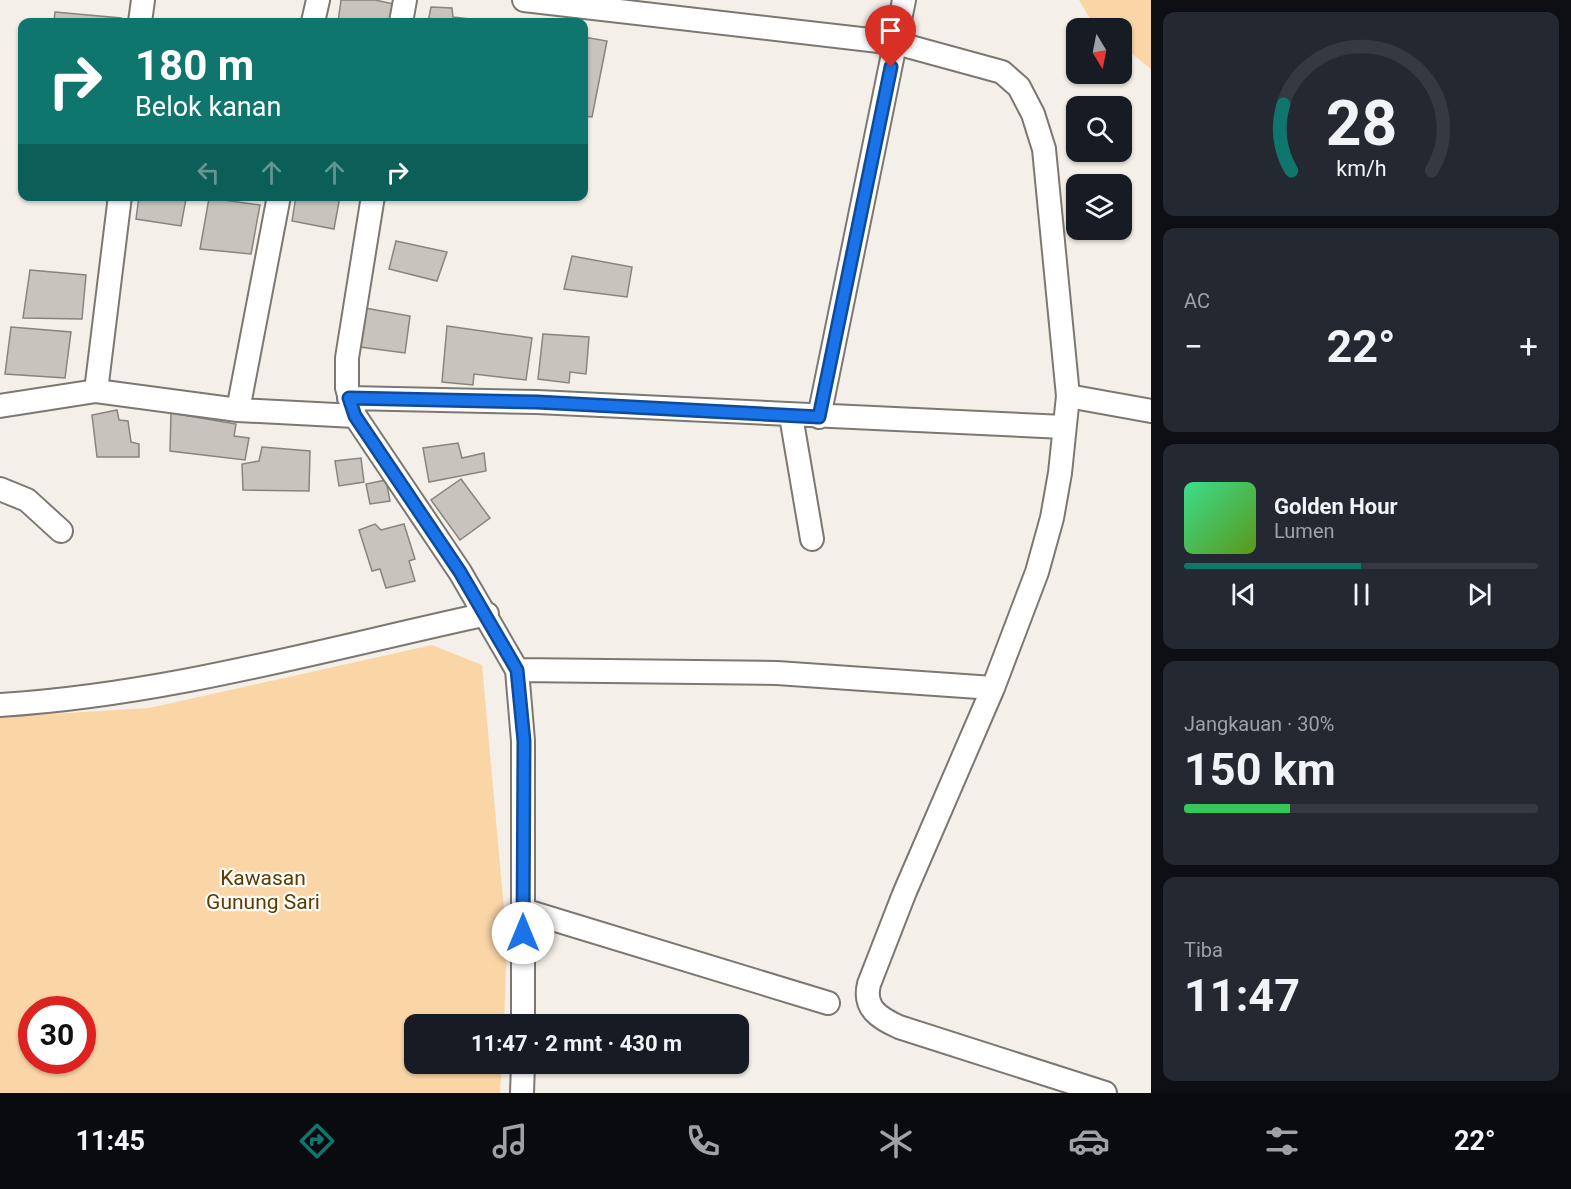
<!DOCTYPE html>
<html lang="id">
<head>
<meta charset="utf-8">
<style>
	:root { --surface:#171b24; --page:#242831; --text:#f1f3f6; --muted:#9ea1a6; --line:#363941; --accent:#0f766e }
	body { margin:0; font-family:Roboto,sans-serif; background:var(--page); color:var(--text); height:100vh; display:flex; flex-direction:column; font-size:22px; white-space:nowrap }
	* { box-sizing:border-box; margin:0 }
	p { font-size:20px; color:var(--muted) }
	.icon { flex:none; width:33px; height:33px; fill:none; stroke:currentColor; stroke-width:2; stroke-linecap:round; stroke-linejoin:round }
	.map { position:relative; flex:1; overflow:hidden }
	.drawer { display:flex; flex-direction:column; gap:12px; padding:12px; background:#0d0f14; width:420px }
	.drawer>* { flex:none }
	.hud { position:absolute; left:18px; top:18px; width:570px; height:183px; border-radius:12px; box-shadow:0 2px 4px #0004; background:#0f766e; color:#fff; overflow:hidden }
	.needle { width:39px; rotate:170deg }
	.fabs { position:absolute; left:1066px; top:18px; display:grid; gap:12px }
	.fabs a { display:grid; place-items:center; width:66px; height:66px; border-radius:12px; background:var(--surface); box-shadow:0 2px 4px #0004; font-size:30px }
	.speed { position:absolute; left:18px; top:996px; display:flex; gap:12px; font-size:30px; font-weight:700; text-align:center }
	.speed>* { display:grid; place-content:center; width:78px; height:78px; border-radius:50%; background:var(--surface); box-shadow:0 2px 4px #0004; line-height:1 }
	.speed .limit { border:9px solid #d22; background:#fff; color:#111 }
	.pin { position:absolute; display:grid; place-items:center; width:51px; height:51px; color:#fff; margin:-62px -26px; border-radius:50% 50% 50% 0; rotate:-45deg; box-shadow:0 0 6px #0007 }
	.pin .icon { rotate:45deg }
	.me { position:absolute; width:66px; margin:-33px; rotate:0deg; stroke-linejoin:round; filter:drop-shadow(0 0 4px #0008) }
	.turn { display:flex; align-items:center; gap:21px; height:126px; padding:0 18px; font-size:27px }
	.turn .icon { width:78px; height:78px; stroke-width:2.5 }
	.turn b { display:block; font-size:42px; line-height:51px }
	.lanes { display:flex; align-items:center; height:57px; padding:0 18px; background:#0003; justify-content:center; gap:30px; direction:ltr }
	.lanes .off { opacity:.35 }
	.big { font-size:45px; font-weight:700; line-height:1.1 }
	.drawer .widget { flex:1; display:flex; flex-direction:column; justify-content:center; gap:9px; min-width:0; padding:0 21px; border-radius:12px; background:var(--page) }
	.drawer .dial { align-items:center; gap:0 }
	.dial svg { height:156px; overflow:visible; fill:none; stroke:var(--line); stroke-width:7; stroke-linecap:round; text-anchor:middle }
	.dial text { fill:var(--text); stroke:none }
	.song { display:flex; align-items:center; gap:18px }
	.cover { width:72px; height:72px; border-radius:9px; background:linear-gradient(135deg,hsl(150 70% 55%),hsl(90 70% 35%)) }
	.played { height:6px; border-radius:3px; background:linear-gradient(90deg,var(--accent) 50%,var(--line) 50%) }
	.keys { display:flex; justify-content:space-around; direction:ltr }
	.heat { display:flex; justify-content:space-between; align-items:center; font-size:33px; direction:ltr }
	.charge { height:9px; border-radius:4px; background:linear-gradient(90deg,#34c759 30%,var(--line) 0) }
	.trip { position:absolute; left:404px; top:1014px; width:345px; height:60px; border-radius:12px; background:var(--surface); box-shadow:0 2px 4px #0004; font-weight:700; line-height:60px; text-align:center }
	.tab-bar { display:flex; height:96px; justify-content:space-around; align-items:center; background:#090b0e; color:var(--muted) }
	.tab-bar .icon { width:42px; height:42px }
	.tab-bar .on { color:var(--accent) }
	.tab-bar b { font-size:27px; color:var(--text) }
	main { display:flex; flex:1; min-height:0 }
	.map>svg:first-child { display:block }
	.green { fill:#fad6a7; fill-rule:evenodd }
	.building { fill:#c8c3bc; stroke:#88847e; stroke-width:1.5 }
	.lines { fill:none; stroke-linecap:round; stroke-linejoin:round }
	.minor-casing { stroke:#7c7771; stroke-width:26 }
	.minor { stroke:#fff; stroke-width:22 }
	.route-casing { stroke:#114b97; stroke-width:15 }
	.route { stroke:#1a73e8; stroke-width:10 }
	.labels { text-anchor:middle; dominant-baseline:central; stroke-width:4.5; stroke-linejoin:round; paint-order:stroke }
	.park-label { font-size:21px; fill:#5b3b00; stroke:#fffdfa }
</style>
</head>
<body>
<main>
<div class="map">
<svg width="1151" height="1093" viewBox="0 0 1151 1093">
	<rect width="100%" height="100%" fill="#f4efe8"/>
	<path class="green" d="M 1079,0 L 1151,0 L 1151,69 L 1122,46 L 1122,28 C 1093,28 1093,24 1079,0 Z
		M 432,645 L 482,665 L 507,942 L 504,1024 L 414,1024 L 414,1064 L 502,1064 L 500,1093 L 0,1093 L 0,717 L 149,708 ZM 32,1010 L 82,1010 L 82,1060 L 32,1060 Z"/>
	<path class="building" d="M 341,0 L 375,0 L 394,4 L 389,22 L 338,22 Z
		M 431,7 L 452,8 L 453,17 L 478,20 L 478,22 L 428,22 Z
		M 55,12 L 121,18 L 120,22 L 54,22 Z
		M 584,37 L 607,41 L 592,117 L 584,116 Z
		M 139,196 L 186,199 L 181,226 L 136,219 Z
		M 296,196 L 340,196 L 334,229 L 292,221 Z
		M 209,198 L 260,205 L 251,254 L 200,249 Z
		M 396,241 L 447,252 L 437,281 L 389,269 Z
		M 572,256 L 632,267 L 627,297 L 564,289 Z
		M 30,270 L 86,275 L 82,319 L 23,318 Z
		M 365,308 L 410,316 L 405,353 L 360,347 Z
		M 447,326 L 532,338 L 526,380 L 474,374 L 473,385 L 442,382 Z
		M 11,327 L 71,332 L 65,378 L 5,374 Z
		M 543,334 L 589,337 L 586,374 L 570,372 L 569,383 L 538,379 Z
		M 117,410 L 119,420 L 128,421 L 131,442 L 139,444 L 139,457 L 97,457 L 92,415 Z
		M 171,413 L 236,424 L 234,436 L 249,438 L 245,460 L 170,451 Z
		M 458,443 L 462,458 L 484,453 L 486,471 L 429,482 L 423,448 Z
		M 262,447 L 310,451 L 309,491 L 243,490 L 242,464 L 259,461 Z
		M 361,458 L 364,482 L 339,486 L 335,461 Z
		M 461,479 L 490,518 L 460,540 L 431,500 Z
		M 386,480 L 390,501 L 370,504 L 366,484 Z
		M 375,524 L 381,530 L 404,524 L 415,559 L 409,561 L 415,581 L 386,588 L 380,569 L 372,571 L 359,530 Z"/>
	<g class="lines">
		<g class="minor-casing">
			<path id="minor" d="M 524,0 L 896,43 L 1002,72 L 1019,87 L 1033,114 L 1044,149 L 1068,396 L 1060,473 L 1052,518 L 1037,572 L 993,688 L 904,894 L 869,984 C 863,1008 879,1018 899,1027 L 1105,1093
				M 140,22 L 143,0
				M 313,22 L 318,0
				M 401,22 L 405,0
				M 373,196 L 347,358 L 347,388 L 355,416 L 460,572 L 517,670 L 523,741 L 523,1024
				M 96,391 L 120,196
				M 1068,396 L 1151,411
				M 349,398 L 537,402 L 1064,427
				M 0,406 L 96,391 L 238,410 L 355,416
				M 238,410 L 279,196
				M 791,416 L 812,539
				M 819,417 L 904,0
				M 0,489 L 27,500 L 61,531
				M 517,670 L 777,673 L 993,688
				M 0,705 C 164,695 326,649 487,614
				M 523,910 L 828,1003
				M 522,1093 L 523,1064"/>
		</g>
		<use href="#minor" class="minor"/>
	</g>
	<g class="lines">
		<g class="route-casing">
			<path id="route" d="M 523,933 L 524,741 L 517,670 L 460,572 L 355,416 L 349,398 L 537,402 L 819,417 L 891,67"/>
		</g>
		<use href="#route" class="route"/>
	</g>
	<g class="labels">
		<g class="park-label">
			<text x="263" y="878">Kawasan<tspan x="263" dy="24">Gunung Sari</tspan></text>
		</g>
	</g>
</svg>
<div class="fabs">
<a><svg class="needle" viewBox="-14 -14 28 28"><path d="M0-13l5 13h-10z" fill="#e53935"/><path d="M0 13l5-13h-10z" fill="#9ea1a6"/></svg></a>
<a><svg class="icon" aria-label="search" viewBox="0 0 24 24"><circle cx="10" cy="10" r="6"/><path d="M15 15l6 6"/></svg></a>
<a><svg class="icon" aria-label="layers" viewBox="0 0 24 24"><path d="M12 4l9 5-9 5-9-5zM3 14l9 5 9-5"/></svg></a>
</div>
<div class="speed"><div class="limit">30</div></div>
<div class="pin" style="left:891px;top:67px;background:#d93025"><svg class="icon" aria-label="arrive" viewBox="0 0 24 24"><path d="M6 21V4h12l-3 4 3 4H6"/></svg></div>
<svg class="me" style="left:523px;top:933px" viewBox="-20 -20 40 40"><circle r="19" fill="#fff"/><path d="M0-13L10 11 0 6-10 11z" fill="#1a73e8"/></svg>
<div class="trip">11:47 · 2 mnt · 430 m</div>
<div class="hud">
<div class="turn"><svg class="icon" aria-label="right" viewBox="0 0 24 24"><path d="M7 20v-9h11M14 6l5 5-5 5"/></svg><div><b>180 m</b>Belok kanan</div></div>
<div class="lanes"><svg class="icon off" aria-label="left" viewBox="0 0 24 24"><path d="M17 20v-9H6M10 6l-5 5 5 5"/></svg><svg class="icon off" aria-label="ahead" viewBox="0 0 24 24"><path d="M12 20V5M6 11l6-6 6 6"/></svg><svg class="icon off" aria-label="ahead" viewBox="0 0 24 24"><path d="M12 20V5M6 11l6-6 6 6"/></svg><svg class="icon" aria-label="right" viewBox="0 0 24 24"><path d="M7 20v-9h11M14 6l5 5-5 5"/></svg></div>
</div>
</div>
<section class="drawer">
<div class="widget dial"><svg viewBox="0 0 100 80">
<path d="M14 69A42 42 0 1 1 86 69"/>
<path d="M14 69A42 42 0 0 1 10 35" stroke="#0f766e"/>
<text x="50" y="56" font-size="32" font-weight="700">28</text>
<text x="50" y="72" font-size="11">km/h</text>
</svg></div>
<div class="widget"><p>AC</p>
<div class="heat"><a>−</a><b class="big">22°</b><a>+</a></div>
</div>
<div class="widget">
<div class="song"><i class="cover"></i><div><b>Golden Hour</b><p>Lumen</p></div></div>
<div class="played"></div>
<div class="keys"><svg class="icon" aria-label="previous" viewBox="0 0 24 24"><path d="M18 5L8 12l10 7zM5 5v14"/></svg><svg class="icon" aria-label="pause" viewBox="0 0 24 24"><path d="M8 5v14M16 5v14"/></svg><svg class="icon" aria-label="next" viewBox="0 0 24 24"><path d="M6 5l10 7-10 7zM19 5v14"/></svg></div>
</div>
<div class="widget"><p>Jangkauan · 30%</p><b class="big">150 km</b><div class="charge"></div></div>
<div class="widget"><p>Tiba</p><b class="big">11:47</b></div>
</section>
</main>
<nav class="tab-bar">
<b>11:45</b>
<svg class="icon on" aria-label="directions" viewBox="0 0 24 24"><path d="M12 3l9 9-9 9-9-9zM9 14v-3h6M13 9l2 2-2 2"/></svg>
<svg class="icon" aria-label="music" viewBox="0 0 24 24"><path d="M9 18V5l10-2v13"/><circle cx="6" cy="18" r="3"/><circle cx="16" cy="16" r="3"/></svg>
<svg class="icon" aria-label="phone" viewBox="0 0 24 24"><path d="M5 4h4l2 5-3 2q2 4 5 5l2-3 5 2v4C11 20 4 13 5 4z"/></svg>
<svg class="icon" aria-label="climate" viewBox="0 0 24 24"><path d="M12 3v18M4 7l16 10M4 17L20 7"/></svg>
<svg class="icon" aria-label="car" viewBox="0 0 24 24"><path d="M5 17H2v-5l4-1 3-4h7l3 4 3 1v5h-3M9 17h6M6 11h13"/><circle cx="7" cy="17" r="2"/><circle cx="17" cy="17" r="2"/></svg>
<svg class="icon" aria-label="filters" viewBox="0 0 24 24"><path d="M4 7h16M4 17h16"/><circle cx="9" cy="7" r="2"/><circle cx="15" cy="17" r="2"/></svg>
<b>22°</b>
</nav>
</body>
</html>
